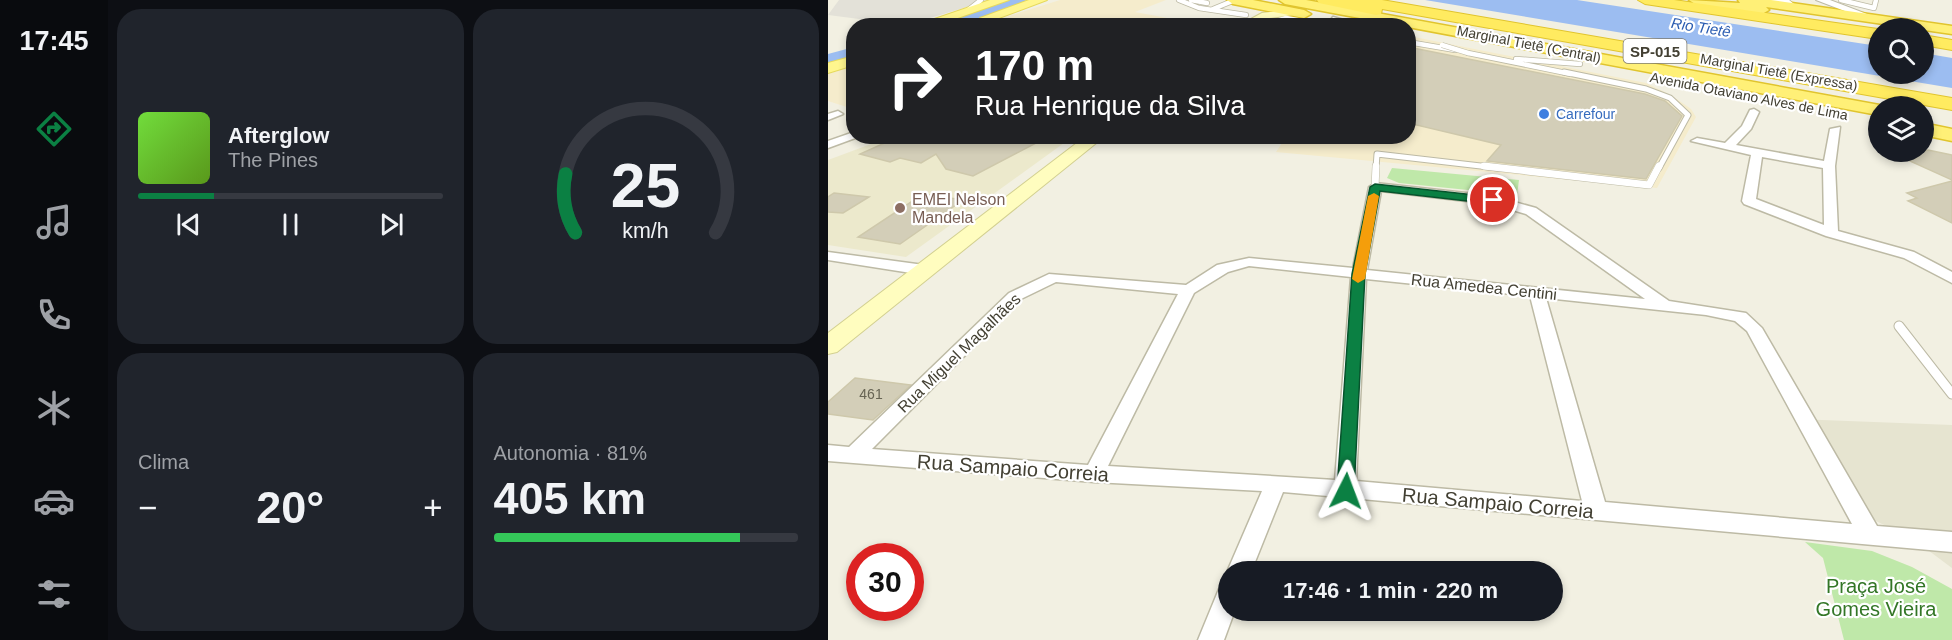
<!DOCTYPE html>
<html lang="pt">
<head>
<meta charset="utf-8">
<style>
	:root { --surface:#171b24; --page:#20242c; --text:#f1f3f6; --muted:#9ea1a6; --line:#363941; --accent:#0b8043 }
	body { margin:0; font-family:Arial,sans-serif; background:var(--page); color:var(--text); height:100vh; display:flex; flex-direction:column; font-size:22px; white-space:nowrap }
	* { box-sizing:border-box; margin:0 }
	p { font-size:20px; color:var(--muted) }
	.icon { flex:none; width:33px; height:33px; fill:none; stroke:currentColor; stroke-width:2; stroke-linecap:round; stroke-linejoin:round }
	.map { position:relative; flex:1; overflow:hidden }
	.panel { display:flex; flex-direction:column; gap:9px; padding:9px; background:#0d0f14; width:720px }
	.panel>* { flex:none }
	.guide { position:absolute; left:18px; top:18px; width:570px; height:126px; border-radius:24px; box-shadow:0 3px 9px #0003; background:#202124; color:#fff; overflow:hidden }
	.buttons { position:absolute; left:1040px; top:18px; display:grid; gap:12px }
	.buttons a { display:grid; place-items:center; width:66px; height:66px; border-radius:50%; background:var(--surface); box-shadow:0 3px 9px #0003; font-size:30px }
	.speed { position:absolute; left:18px; top:543px; display:flex; gap:12px; font-size:30px; font-weight:700; text-align:center }
	.speed>* { display:grid; place-content:center; width:78px; height:78px; border-radius:50%; background:var(--surface); box-shadow:0 3px 9px #0003; line-height:1 }
	.speed .limit { border:9px solid #d22; background:#fff; color:#111 }
	.pin { position:absolute; display:grid; place-items:center; width:51px; height:51px; color:#fff; margin:-26px; border:3px solid #fff; border-radius:50%; box-shadow:0 2px 6px #0007 }
	.me { position:absolute; width:66px; margin:-33px; rotate:3deg; stroke-linejoin:round; filter:drop-shadow(0 0 4px #0008) }
	.turn { display:flex; align-items:center; gap:21px; height:126px; padding:0 30px; font-size:27px }
	.turn .icon { width:78px; height:78px; stroke-width:2.5 }
	.turn b { display:block; font-size:42px; line-height:51px }
	.big { font-size:45px; font-weight:600; line-height:1.1 }
	.panel .widget { flex:1; display:flex; flex-direction:column; justify-content:center; gap:9px; min-width:0; padding:0 21px; border-radius:24px; background:var(--page) }
	.panel .dial { align-items:center; gap:0 }
	.dial svg { height:156px; overflow:visible; fill:none; stroke:var(--line); stroke-width:7; stroke-linecap:round; text-anchor:middle }
	.dial text { fill:var(--text); stroke:none }
	.song { display:flex; align-items:center; gap:18px }
	.cover { width:72px; height:72px; border-radius:9px; background:linear-gradient(135deg,hsl(100 70% 55%),hsl(90 70% 35%)) }
	.played { height:6px; border-radius:3px; background:linear-gradient(90deg,var(--accent) 25%,var(--line) 25%) }
	.keys { display:flex; justify-content:space-around; direction:ltr }
	.heat { display:flex; justify-content:space-between; align-items:center; font-size:33px; direction:ltr }
	.charge { height:9px; border-radius:4px; background:linear-gradient(90deg,#34c759 81%,var(--line) 0) }
	.panel .tiles { flex:1; display:grid; gap:9px; grid-template-columns:repeat(2,1fr) }
	.trip { position:absolute; left:390px; top:561px; width:345px; height:60px; border-radius:30px; background:var(--surface); box-shadow:0 3px 9px #0003; font-weight:600; line-height:60px; text-align:center }
	main { display:flex; flex:1; min-height:0 }
	.tabs { display:flex; flex-direction:column; width:108px; justify-content:space-around; align-items:center; background:#090b0e; color:var(--muted) }
	.tabs .icon { width:42px; height:42px }
	.tabs .selected { color:var(--accent) }
	.tabs b { font-size:27px; color:var(--text) }
	.map>svg:first-child { display:block }
	.residential { fill:#e6e4d0 }
	.commercial { fill:#f5eccc }
	.industrial { fill:#e3e1d8 }
	.education { fill:#ece9cc }
	.green { fill:#bfe8a9 }
	.water { fill:#9cbdf1 }
	.lines { fill:none; stroke-linecap:round; stroke-linejoin:round }
	.river { fill:#9cbdf1; fill-rule:evenodd }
	.building { fill:#d3ceb8; stroke:#cec8ab; stroke-width:1.5 }
	.service-far3-casing { stroke:#bdbaa5; stroke-width:6 }
	.service-far2-casing { stroke:#bdbaa5; stroke-width:7 }
	.service-far1-casing { stroke:#bdbaa5; stroke-width:8 }
	.service-casing { stroke:#bdbaa5; stroke-width:11 }
	.minor-casing { stroke:#bdbaa5; stroke-width:3 }
	.tertiary-casing { stroke:#bdbaa5; stroke-width:2 }
	.secondary-casing { stroke:#d3d091; stroke-width:2 }
	.primary-casing { stroke:#e6d95c; stroke-width:2 }
	.trunk-casing { stroke:#e0c42e; stroke-width:3 }
	.motorway-casing { stroke:#e0c42e; stroke-width:2 }
	.service-far3 { stroke:#fff; stroke-width:4.5 }
	.service-far2 { stroke:#fff; stroke-width:5 }
	.service-far1 { stroke:#fff; stroke-width:7 }
	.service { stroke:#fff; stroke-width:9 }
	.minor { fill:#fff; fill-rule:evenodd }
	.tertiary { fill:#fff; fill-rule:evenodd }
	.secondary { fill:#fffdbf; fill-rule:evenodd }
	.primary { fill:#fff68e; fill-rule:evenodd }
	.trunk { fill:#fff077; fill-rule:evenodd }
	.motorway { fill:#ffeb60; fill-rule:evenodd }
	.service-bridge-casing { stroke:#bdbaa5; stroke-width:6; stroke-linecap:butt }
	.service-bridge { stroke:#fff; stroke-width:4.5 }
	.route { fill:#0b8043; stroke:#07532c; stroke-width:1.5 }
	.slow { fill:#f59e0b }
	.shop-dot { fill:#3f7fe0; stroke:#fff; stroke-width:2 }
	.education-dot { fill:#8d6e63; stroke:#fff; stroke-width:2 }
	.labels { text-anchor:middle; dominant-baseline:central; stroke-width:4.5; stroke-linejoin:round; paint-order:stroke }
	.far-street-label { font-size:14px; fill:#434033; stroke:#fff }
	.far-shop-label { font-size:14px; fill:#366cbe; stroke:#fff; text-anchor:start }
	.number-label { font-size:14px; fill:#676454 }
	.far-water-label { font-size:15px; font-style:italic; fill:#2a5cb1; stroke:#fff }
	.shield { fill:#fff; stroke:#7b7970; stroke-width:1.5 }
	.shield-label { font-size:15px; font-weight:bold; fill:#434033 }
	.education-label { font-size:16px; fill:#785e54; stroke:#fff; text-anchor:start }
	.street-label { font-size:16px; fill:#434033; stroke:#fff }
	.near-street-label { font-size:20px; fill:#434033; stroke:#fff }
	.near-park-label { font-size:20px; fill:#337626; stroke:#fff }
</style>
</head>
<body>
<main>
<nav class="tabs">
<b>17:45</b>
<svg class="icon selected" aria-label="directions" viewBox="0 0 24 24"><path d="M12 3l9 9-9 9-9-9zM9 14v-3h6M13 9l2 2-2 2"/></svg>
<svg class="icon" aria-label="music" viewBox="0 0 24 24"><path d="M9 18V5l10-2v13"/><circle cx="6" cy="18" r="3"/><circle cx="16" cy="16" r="3"/></svg>
<svg class="icon" aria-label="phone" viewBox="0 0 24 24"><path d="M5 4h4l2 5-3 2q2 4 5 5l2-3 5 2v4C11 20 4 13 5 4z"/></svg>
<svg class="icon" aria-label="climate" viewBox="0 0 24 24"><path d="M12 3v18M4 7l16 10M4 17L20 7"/></svg>
<svg class="icon" aria-label="car" viewBox="0 0 24 24"><path d="M5 17H2v-5l4-1 3-4h7l3 4 3 1v5h-3M9 17h6M6 11h13"/><circle cx="7" cy="17" r="2"/><circle cx="17" cy="17" r="2"/></svg>
<svg class="icon" aria-label="filters" viewBox="0 0 24 24"><path d="M4 7h16M4 17h16"/><circle cx="9" cy="7" r="2"/><circle cx="15" cy="17" r="2"/></svg>
</nav>
<section class="panel">
<div class="tiles">
<div class="widget">
<div class="song"><i class="cover"></i><div><b>Afterglow</b><p>The Pines</p></div></div>
<div class="played"></div>
<div class="keys"><svg class="icon" aria-label="previous" viewBox="0 0 24 24"><path d="M18 5L8 12l10 7zM5 5v14"/></svg><svg class="icon" aria-label="pause" viewBox="0 0 24 24"><path d="M8 5v14M16 5v14"/></svg><svg class="icon" aria-label="next" viewBox="0 0 24 24"><path d="M6 5l10 7-10 7zM19 5v14"/></svg></div>
</div>
<div class="widget dial"><svg viewBox="0 0 100 80">
<path d="M14 69A42 42 0 1 1 86 69"/>
<path d="M14 69A42 42 0 0 1 9 39" stroke="#0b8043"/>
<text x="50" y="56" font-size="32" font-weight="700">25</text>
<text x="50" y="72" font-size="11">km/h</text>
</svg></div>
<div class="widget"><p>Clima</p>
<div class="heat"><a>−</a><b class="big">20°</b><a>+</a></div>
</div>
<div class="widget"><p>Autonomia · 81%</p><b class="big">405 km</b><div class="charge"></div></div>
</div>
</section>
<div class="map">
<svg width="1124" height="640" viewBox="0 0 1124 640">
	<rect width="100%" height="100%" fill="#f2f0e2"/>
	<path class="residential" d="M 968,419 L 1124,425 L 1124,568 L 1085,539 L 1017,506 Z"/>
	<path class="commercial" d="M 232,0 L 338,0 L 307,12 L 350,20 L 343,26 L 152,25 Z
		M 581,36 L 818,83 L 843,95 L 863,109 L 868,117 L 829,188 L 448,152 L 458,137 L 580,136 Z
		M 25,66 L 25,109 L 0,101 L 0,74 Z"/>
	<path class="industrial" d="M 11,0 L 163,0 L 78,25 L 0,15 Z"/>
	<path class="education" d="M 206,136 L 236,143 L 78,257 L 0,245 L 0,160 L 62,137 Z"/>
	<path class="green" d="M 564,168 L 691,180 L 689,195 L 571,183 L 559,178 Z
		M 977,542 L 1044,551 L 1084,567 L 1124,589 L 1124,640 L 1016,640 L 995,558 Z"/>
	<path class="water" d="M 597,0 L 749,0 L 1050,46 L 1050,74 L 1095,74 L 1095,53 L 1124,58 L 1124,88 Z"/>
	<g class="lines">
		<path class="river" d="M 176,0 L 198,0 L 196,3 L 128,26 L 102,26 L 104,23 Z
			M 26,47 L 26,58 L 0,65 L 0,54 Z"/>
	</g>
	<path class="building" d="M 580,47 L 817,94 L 837,101 L 854,116 L 818,179 L 659,161 L 673,145 L 580,123 Z
		M 72,136 L 184,136 L 210,142 L 145,176 L 118,169 L 108,154 L 93,163 L 72,158 L 62,162 L 32,154 Z
		M 1100,150 L 1124,155 L 1124,180 L 1073,157 Z
		M 1124,181 L 1124,223 L 1080,201 L 1089,198 L 1079,193 Z
		M 6,193 L 41,197 L 15,213 L 0,212 L 0,197 Z
		M 95,194 L 135,200 L 72,244 L 30,237 Z
		M 27,378 L 83,385 L 45,420 L 0,414 L 0,402 Z"/>
	<g class="lines">
		<g class="service-far3-casing">
			<path id="service-far3" d="M 351,0 L 371,8 L 418,15
				M 363,0 L 379,3
				M 943,0 L 960,2 L 966,7
				M 1013,0 L 1046,8 L 1048,0
				M 385,9 L 407,0
				M 139,11 L 153,0
				M 433,26 L 458,18 L 503,26
				M 450,26 L 459,23 L 475,26
				M 580,42 L 627,50
				M 640,53 L 743,74
				M 688,59 L 752,64"/>
		</g>
		<g class="service-far2-casing">
			<path id="service-far2" d="M 736,72 L 818,89 L 842,98 L 860,115 L 831,168
				M 548,168 L 549,154 L 670,168"/>
		</g>
		<g class="service-far1-casing">
			<path id="service-far1" d="M 656,166 L 821,185 L 831,166
				M 547,187 L 548,166"/>
		</g>
		<g class="service-casing">
			<path id="service" d="M 1071,326 L 1124,394"/>
		</g>
		<g class="minor-casing">
			<path id="minor" d="M 505,17 L 530,24 L 531,26 L 517,26 L 502,21 Z
				M 926,109 L 931,112 L 923,129 L 908,145 L 996,161 L 1002,129 L 1012,127 L 1007,166 L 1010,231 L 1086,252 L 1124,272 L 1124,283 L 1076,258 L 998,236 L 916,204 L 914,201 L 923,155 L 863,141 L 869,138 L 897,143 L 914,126 L 922,110 ZM 934,157 L 995,168 L 996,225 L 928,199 Z
				M 10,111 L 15,114 L 0,120 L 0,114 Z
				M 26,132 L 26,136 L 30,137 L 0,148 L 0,141 Z
				M 547,183 L 665,196 L 708,208 L 841,301 L 918,313 L 934,328 L 1049,526 L 1124,532 L 1124,552 L 455,492 L 423,572 L 400,572 L 400,575 L 399,572 L 434,491 L 266,482 L 0,461 L 0,445 L 21,447 L 181,293 L 221,274 L 358,285 L 389,265 L 421,258 L 525,268 L 541,187 ZM 553,191 L 664,204 L 698,214 L 817,299 L 539,270 ZM 421,266 L 523,277 L 507,480 L 280,466 L 366,293 L 400,272 ZM 538,279 L 702,296 L 754,501 L 528,481 ZM 228,282 L 350,294 L 260,465 L 44,449 L 193,299 ZM 718,298 L 878,315 L 907,321 L 919,331 L 1024,524 L 777,502 Z
				M 0,252 L 96,265 L 104,270 L 96,275 L 0,260 Z
				M 400,586 L 400,610 L 407,610 L 396,640 L 370,640 L 391,589 Z"/>
		</g>
		<g class="tertiary-casing">
			<path id="tertiary" d="M 988,0 L 1002,0 L 1044,16 L 1035,18 Z"/>
		</g>
		<g class="secondary-casing">
			<path id="secondary" d="M 469,9 L 473,10 L 473,14 L 441,18 L 426,26 L 410,26 L 434,13 Z
				M 258,136 L 277,136 L 9,352 L 0,354 L 0,333 Z"/>
		</g>
		<g class="primary-casing">
			<path id="primary" d="M 162,0 L 181,0 L 107,26 L 86,26 Z
				M 201,0 L 219,0 L 163,21 L 158,22 L 152,18 Z
				M 26,56 L 26,65 L 0,73 L 0,63 Z"/>
		</g>
		<g class="trunk-casing">
			<path id="trunk" d="M 399,0 L 425,0 L 476,10 L 483,14 L 476,18 L 405,4 Z
				M 451,0 L 478,0 L 1057,106 L 1050,106 L 1050,115 L 457,4 Z
				M 861,0 L 912,3 L 910,0 L 943,0 L 1124,26 L 1124,34 L 938,7 L 941,10 L 934,14 L 867,4 Z
				M 1095,123 L 1124,129 L 1124,141 L 1095,135 Z"/>
		</g>
		<g class="motorway-casing">
			<path id="motorway" d="M 489,0 L 554,0 L 1124,98 L 1124,110 L 554,9 L 553,14 L 548,15 L 491,3 Z
				M 810,0 L 846,0 L 1050,29 L 1050,39 L 817,4 Z
				M 1095,35 L 1124,40 L 1124,50 L 1095,45 Z"/>
		</g>
		<use href="#service-far3" class="service-far3"/>
		<use href="#service-far2" class="service-far2"/>
		<use href="#service-far1" class="service-far1"/>
		<use href="#service" class="service"/>
		<use href="#minor" class="minor"/>
		<use href="#tertiary" class="tertiary"/>
		<use href="#secondary" class="secondary"/>
		<use href="#primary" class="primary"/>
		<use href="#trunk" class="trunk"/>
		<use href="#motorway" class="motorway"/>
		<g class="service-bridge-casing">
			<path id="service-bridge" d="M 614,45 L 640,53"/>
		</g>
		<use href="#service-bridge" class="service-bridge"/>
	</g>
	<path class="route" d="M 547,184 L 665,197 L 670,200 L 665,204 L 552,191 L 537,274 L 526,491 L 524,496 L 518,498 L 511,496 L 509,491 L 524,274 L 542,187 Z"/>
	<path class="slow" d="M 546,193 L 551,196 L 537,279 L 530,283 L 524,279 L 540,196 Z"/>
	<circle class="shop-dot" cx="716" cy="114" r="6"/>
	<circle class="education-dot" cx="72" cy="208" r="6"/>
	<g class="labels">
		<g class="far-street-label">
			<text transform="translate(701 44) rotate(11)">Marginal Tietê (Central)</text>
			<text transform="translate(951 72) rotate(10)">Marginal Tietê (Expressa)</text>
			<text transform="translate(921 96) rotate(11)">Avenida Otaviano Alves de Lima</text>
		</g>
		<g class="far-shop-label">
			<text x="728" y="114">Carrefour</text>
		</g>
		<g class="number-label">
			<text x="43" y="394">461</text>
		</g>
		<g class="far-water-label">
			<text transform="translate(873 27) rotate(9)">Rio Tietê</text>
		</g>
		<rect class="shield" x="795.5" y="39" width="63" height="24" rx="4.5"/>
		<g class="shield-label">
			<text x="827" y="51">SP-015</text>
		</g>
		<g class="education-label">
			<text x="84" y="199">EMEI Nelson<tspan x="84" dy="18">Mandela</tspan></text>
		</g>
		<g class="street-label">
			<text transform="translate(656 287) rotate(6)">Rua Amedea Centini</text>
			<text transform="translate(131 353) rotate(-44)">Rua Miguel Magalhães</text>
		</g>
		<g class="near-street-label">
			<text transform="translate(185 468) rotate(4)">Rua Sampaio Correia</text>
			<text transform="translate(670 503) rotate(5)">Rua Sampaio Correia</text>
		</g>
		<g class="near-park-label">
			<text x="1048" y="586">Praça José<tspan x="1048" dy="23">Gomes Vieira</tspan></text>
		</g>
	</g>
</svg>
<div class="buttons">
<a><svg class="icon" aria-label="search" viewBox="0 0 24 24"><circle cx="10" cy="10" r="6"/><path d="M15 15l6 6"/></svg></a>
<a><svg class="icon" aria-label="layers" viewBox="0 0 24 24"><path d="M12 4l9 5-9 5-9-5zM3 14l9 5 9-5"/></svg></a>
</div>
<div class="speed"><div class="limit">30</div></div>
<div class="pin" style="left:665px;top:200px;background:#d93025"><svg class="icon" aria-label="arrive" viewBox="0 0 24 24"><path d="M6 21V4h12l-3 4 3 4H6"/></svg></div>
<svg class="me" style="left:518px;top:491px" viewBox="-20 -20 40 40"><path d="M0-17L14 15 0 8-14 15z" fill="#0b8043" stroke="#fff" stroke-width="4"/></svg>
<div class="trip">17:46 · 1 min · 220 m</div>
<div class="guide">
<div class="turn"><svg class="icon" aria-label="right" viewBox="0 0 24 24"><path d="M7 20v-9h11M14 6l5 5-5 5"/></svg><div><b>170 m</b>Rua Henrique da Silva</div></div>
</div>
</div>
</main>
</body>
</html>
